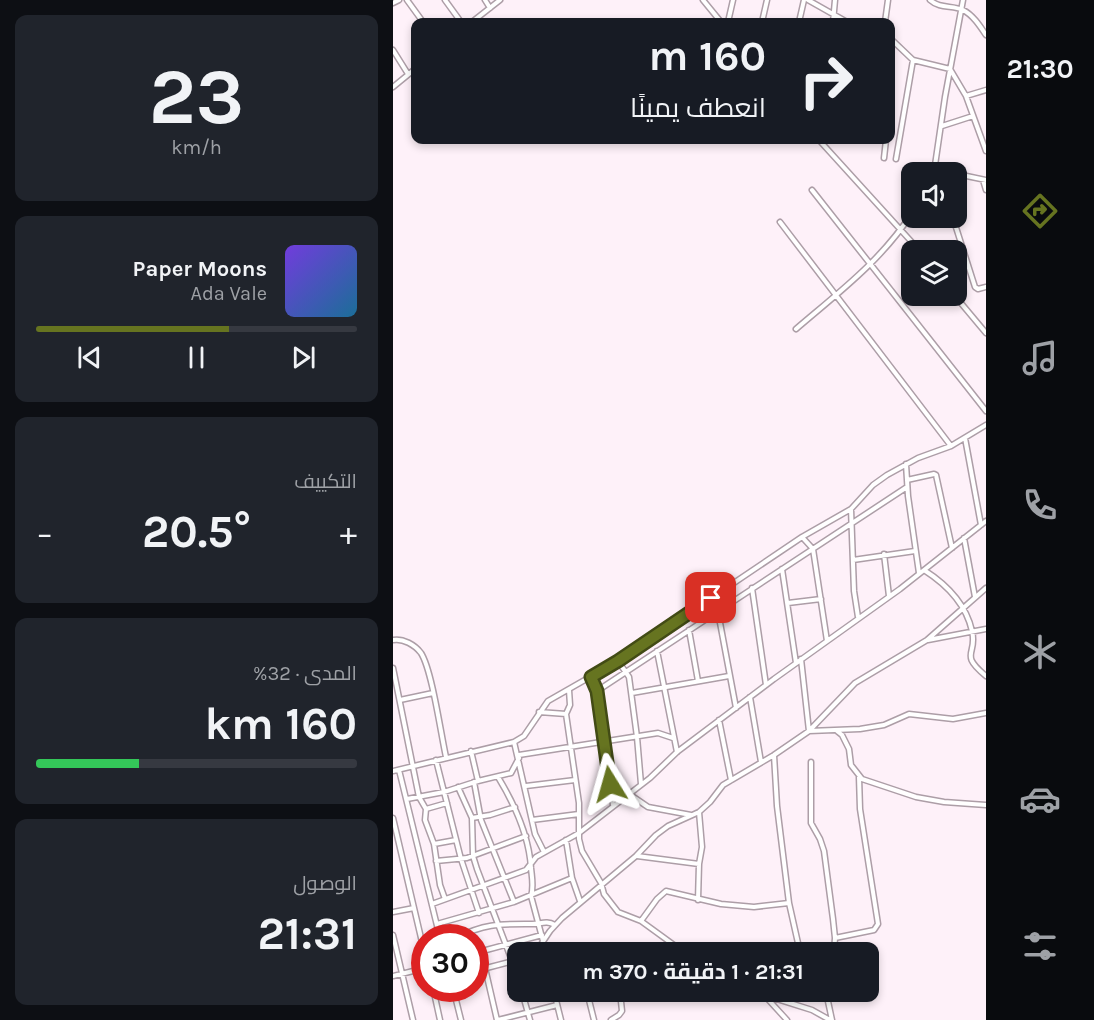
<!DOCTYPE html>
<html lang="ar">
<head>
<meta charset="utf-8">
<style>
	:root { --surface:#171b24; --page:#20242c; --text:#f1f3f6; --muted:#9ea1a6; --line:#363941; --accent:#667420 }
	body { margin:0; font-family:Karla,Cairo,sans-serif; background:var(--page); color:var(--text); direction:rtl; height:100vh; display:flex; flex-direction:column; font-size:22px; white-space:nowrap }
	* { box-sizing:border-box; margin:0 }
	p { font-size:20px; color:var(--muted) }
	.icon { flex:none; width:33px; height:33px; fill:none; stroke:currentColor; stroke-width:2; stroke-linecap:round; stroke-linejoin:round }
	.map { position:relative; flex:1; overflow:hidden; direction:ltr }
	.details { display:flex; flex-direction:column; gap:15px; padding:15px; background:#0d0f14; width:393px }
	.details>* { flex:none }
	.banner { position:absolute; left:18px; top:18px; width:484px; height:126px; border-radius:12px; box-shadow:0 3px 9px #0003; direction:rtl; background:#171b24; color:var(--text); overflow:hidden }
	.fabs { position:absolute; left:508px; top:162px; display:grid; gap:12px }
	.fabs a { display:grid; place-items:center; width:66px; height:66px; border-radius:12px; background:var(--surface); box-shadow:0 3px 9px #0003; font-size:30px }
	.speed { position:absolute; left:18px; top:924px; display:flex; gap:12px; font-size:30px; font-weight:700; text-align:center }
	.speed>* { display:grid; place-content:center; width:78px; height:78px; border-radius:50%; background:var(--surface); box-shadow:0 3px 9px #0003; line-height:1 }
	.speed .limit { border:9px solid #d22; background:#fff; color:#111 }
	.pin { position:absolute; display:grid; place-items:center; width:51px; height:51px; color:#fff; margin:-26px; border-radius:12px; box-shadow:0 3px 9px #0006 }
	.me { position:absolute; width:66px; margin:-33px; rotate:352deg; stroke-linejoin:round; filter:drop-shadow(0 0 4px #0008) }
	.turn { display:flex; align-items:center; gap:21px; height:126px; padding:0 30px; font-size:27px }
	.turn .icon { width:78px; height:78px; stroke-width:2.5 }
	.turn b { display:block; font-size:42px; line-height:51px }
	.big { font-size:45px; font-weight:700; line-height:1.1 }
	.details .widget { flex:1; display:flex; flex-direction:column; justify-content:center; gap:9px; min-width:0; padding:0 21px; border-radius:12px; background:var(--page) }
	.details .dial { align-items:center; gap:0 }
	.dial b { font-size:78px; line-height:1 }
	.song { display:flex; align-items:center; gap:18px }
	.cover { width:72px; height:72px; border-radius:9px; background:linear-gradient(135deg,hsl(260 70% 55%),hsl(200 70% 35%)) }
	.played { height:6px; border-radius:3px; background:linear-gradient(90deg,var(--accent) 60%,var(--line) 60%) }
	.keys { display:flex; justify-content:space-around; direction:ltr }
	.heat { display:flex; justify-content:space-between; align-items:center; font-size:33px; direction:ltr }
	.charge { height:9px; border-radius:4px; background:linear-gradient(90deg,#34c759 32%,var(--line) 0) }
	.trip { position:absolute; left:114px; top:942px; width:372px; height:60px; border-radius:12px; background:var(--surface); box-shadow:0 3px 9px #0003; font-weight:700; line-height:60px; text-align:center; direction:rtl }
	main { display:flex; flex:1; min-height:0 }
	.tab-bar { display:flex; flex-direction:column; width:108px; justify-content:space-around; align-items:center; background:#090b0e; color:var(--muted) }
	.tab-bar .icon { width:42px; height:42px }
	.tab-bar .selected { color:var(--accent) }
	.tab-bar b { font-size:27px; color:var(--text) }
	.map>svg:first-child { display:block }
	.lines { fill:none; stroke-linecap:round; stroke-linejoin:round }
	.minor-casing { stroke:#ad9ea7; stroke-width:7 }
	.minor { stroke:#fff; stroke-width:4 }
	.route-casing { stroke:#424b15; stroke-width:15 }
	.route { stroke:#667420; stroke-width:10 }
</style>
</head>
<body>
<main>
<nav class="tab-bar">
<b>21:30</b>
<svg class="icon selected" aria-label="directions" viewBox="0 0 24 24"><path d="M12 3l9 9-9 9-9-9zM9 14v-3h6M13 9l2 2-2 2"/></svg>
<svg class="icon" aria-label="music" viewBox="0 0 24 24"><path d="M9 18V5l10-2v13"/><circle cx="6" cy="18" r="3"/><circle cx="16" cy="16" r="3"/></svg>
<svg class="icon" aria-label="phone" viewBox="0 0 24 24"><path d="M5 4h4l2 5-3 2q2 4 5 5l2-3 5 2v4C11 20 4 13 5 4z"/></svg>
<svg class="icon" aria-label="climate" viewBox="0 0 24 24"><path d="M12 3v18M4 7l16 10M4 17L20 7"/></svg>
<svg class="icon" aria-label="car" viewBox="0 0 24 24"><path d="M5 17H2v-5l4-1 3-4h7l3 4 3 1v5h-3M9 17h6M6 11h13"/><circle cx="7" cy="17" r="2"/><circle cx="17" cy="17" r="2"/></svg>
<svg class="icon" aria-label="filters" viewBox="0 0 24 24"><path d="M4 7h16M4 17h16"/><circle cx="9" cy="7" r="2"/><circle cx="15" cy="17" r="2"/></svg>
</nav>
<div class="map">
<svg width="593" height="1020" viewBox="0 0 593 1020">
	<rect width="100%" height="100%" fill="#fef1f9"/>
	<g class="lines">
		<g class="minor-casing">
			<path id="minor" d="M 14,0 L 30,22
				M 52,0 L 68,22
				M 92,0 L 97,8
				M 310,0 L 328,22
				M 415,0 L 454,22
				M 537,0 C 547,9 559,5 570,10 C 580,15 587,26 593,35
				M 0,3 L 6,0
				M 79,22 L 107,0
				M 335,22 L 340,0
				M 369,22 L 374,0
				M 406,22 L 411,0
				M 440,22 L 442,0
				M 492,22 L 495,0
				M 498,39 L 520,60 L 557,69 L 573,96 L 593,151
				M 0,50 L 15,74
				M 0,87 L 22,69
				M 573,96 L 593,90
				M 549,126 L 580,116
				M 426,140 L 526,250
				M 491,158 L 493,140
				M 503,159 L 520,60
				M 543,170 L 555,172
				M 541,172 L 552,97 L 570,0
				M 564,174 L 593,180
				M 590,180 L 593,190
				M 419,190 L 593,411
				M 560,218 L 582,287 L 585,289 L 593,287
				M 387,222 L 558,446
				M 562,296 L 593,333
				M 403,329 C 445,293 489,260 519,213
				M 572,438 L 588,525
				M 513,464 L 515,496 L 526,573
				M 514,480 L 541,474 L 543,475 L 559,548
				M 458,509 L 461,591 L 465,617
				M 409,537 L 420,549 L 434,641
				M 571,538 L 582,597
				M 491,554 L 496,596
				M 460,560 L 522,551
				M 389,569 L 403,663
				M 531,570 C 553,584 573,604 579,631 C 585,655 565,653 593,676
				M 359,588 L 373,685
				M 325,593 L 341,600
				M 395,603 L 428,599
				M 325,612 L 343,708
				M 296,630 L 305,681
				M 0,640 C 10,638 22,645 28,653 C 39,670 48,735 53,757
				M 535,640 L 593,629
				M 264,651 L 284,752
				M 408,659 L 416,731 L 467,729 L 491,725 L 516,714 L 560,719 L 593,713
				M 225,661 L 236,677 L 244,737 L 248,784
				M 0,668 L 26,797 L 33,809 L 32,820 L 41,844 L 47,885 L 52,899
				M 198,677 L 204,691 L 220,805
				M 176,690 L 177,705 L 173,714 L 186,803 L 186,839 L 189,851 L 208,883 L 211,894 L 225,912 L 248,921 L 281,945 L 302,952
				M 204,691 L 514,487
				M 239,693 L 336,676
				M 357,697 L 368,762
				M 7,700 L 40,693
				M 146,712 L 173,714
				M 326,720 L 338,780
				M 444,731 L 449,735 L 456,749 L 458,765 L 469,779 L 523,797 L 551,802 L 593,805
				M 121,742 L 142,834 L 151,852
				M 78,751 L 85,781
				M 126,755 L 265,733 L 280,738
				M 381,755 L 384,806 L 396,903 L 407,952
				M 43,760 L 68,859 L 86,913
				M 418,762 L 418,823 L 427,839 L 431,851 L 440,919 L 442,938 L 441,952
				M 6,770 L 47,938
				M 0,771 L 121,742 L 131,736 L 155,701 L 225,661 L 409,537 L 458,509 L 480,485 L 494,475 L 525,458 L 558,446 L 593,425
				M 105,777 C 122,805 136,835 138,868 C 139,878 141,887 138,896 L 150,941
				M 81,782 L 88,820 L 121,902
				M 133,786 L 182,780
				M 65,787 L 79,818 L 80,856 L 84,869 L 124,974
				M 236,794 L 255,807 L 298,815
				M 14,799 L 51,792 L 85,781 L 118,773 L 126,758
				M 33,809 L 54,803
				M 0,818 L 32,955
				M 79,818 L 97,815 L 122,807
				M 139,820 L 186,814
				M 173,840 L 179,878 L 187,901
				M 41,844 L 63,840
				M 244,856 L 306,864
				M 43,861 L 74,858 L 133,836
				M 305,900 L 306,864 L 309,847 L 306,812
				M 39,904 L 133,870 L 143,857 L 186,833 L 257,778 L 284,752 L 381,679 L 507,589 L 593,521
				M 0,912 L 21,908
				M 248,921 L 264,899 L 273,891 L 328,904 L 361,907 L 396,903
				M 44,924 L 121,902 L 179,878
				M 0,935 L 20,1020
				M 63,938 C 92,923 108,924 139,924 C 148,924 153,920 162,925
				M 442,938 L 481,930 L 485,924 L 467,809 L 466,777
				M 143,952 L 157,931 L 169,918 L 243,856 L 263,835 L 275,826 L 306,812 L 317,802 L 330,785 L 381,755 L 416,731 L 462,683 L 534,640 L 593,588
				M 82,953 L 149,935
				M 92,968 L 104,1020
				M 82,971 L 124,960
				M 0,976 L 32,968
				M 40,988 L 47,1020
				M 60,988 L 68,1020
				M 129,992 L 137,1020
				M 161,992 L 168,1020
				M 194,992 L 201,1020
				M 362,992 L 419,1010 L 437,1020
				M 433,992 L 439,1020
				M 372,996 L 394,1020
				M 105,1020 L 164,1005
				M 218,1020 L 226,1015 L 229,1011 L 227,992"/>
		</g>
		<use href="#minor" class="minor"/>
	</g>
	<g class="lines">
		<g class="route-casing">
			<path id="route" d="M 217,784 L 204,691 L 198,677 L 225,661 L 318,598"/>
		</g>
		<use href="#route" class="route"/>
	</g>
</svg>
<div class="fabs">
<a><svg class="icon" aria-label="sound" viewBox="0 0 24 24"><path d="M4 9h4l5-4v14l-5-4H4zM17 9q2 3 0 6"/></svg></a>
<a><svg class="icon" aria-label="layers" viewBox="0 0 24 24"><path d="M12 4l9 5-9 5-9-5zM3 14l9 5 9-5"/></svg></a>
</div>
<div class="speed"><div class="limit">30</div></div>
<div class="pin" style="left:318px;top:598px;background:#d93025"><svg class="icon" aria-label="arrive" viewBox="0 0 24 24"><path d="M6 21V4h12l-3 4 3 4H6"/></svg></div>
<svg class="me" style="left:217px;top:784px" viewBox="-20 -20 40 40"><path d="M0-17L14 15 0 8-14 15z" fill="#667420" stroke="#fff" stroke-width="4"/></svg>
<div class="trip">21:31 · 1 دقيقة · 370 m</div>
<div class="banner">
<div class="turn"><svg class="icon" aria-label="right" viewBox="0 0 24 24"><path d="M7 20v-9h11M14 6l5 5-5 5"/></svg><div><b>160 m</b>انعطف يمينًا</div></div>
</div>
</div>
<section class="details">
<div class="widget dial"><b>23</b><p>km/h</p></div>
<div class="widget">
<div class="song"><i class="cover"></i><div><b>Paper Moons</b><p>Ada Vale</p></div></div>
<div class="played"></div>
<div class="keys"><svg class="icon" aria-label="previous" viewBox="0 0 24 24"><path d="M18 5L8 12l10 7zM5 5v14"/></svg><svg class="icon" aria-label="pause" viewBox="0 0 24 24"><path d="M8 5v14M16 5v14"/></svg><svg class="icon" aria-label="next" viewBox="0 0 24 24"><path d="M6 5l10 7-10 7zM19 5v14"/></svg></div>
</div>
<div class="widget"><p>التكييف</p>
<div class="heat"><a>−</a><b class="big">20.5°</b><a>+</a></div>
</div>
<div class="widget"><p>المدى · 32%</p><b class="big">160 km</b><div class="charge"></div></div>
<div class="widget"><p>الوصول</p><b class="big">21:31</b></div>
</section>
</main>
</body>
</html>
